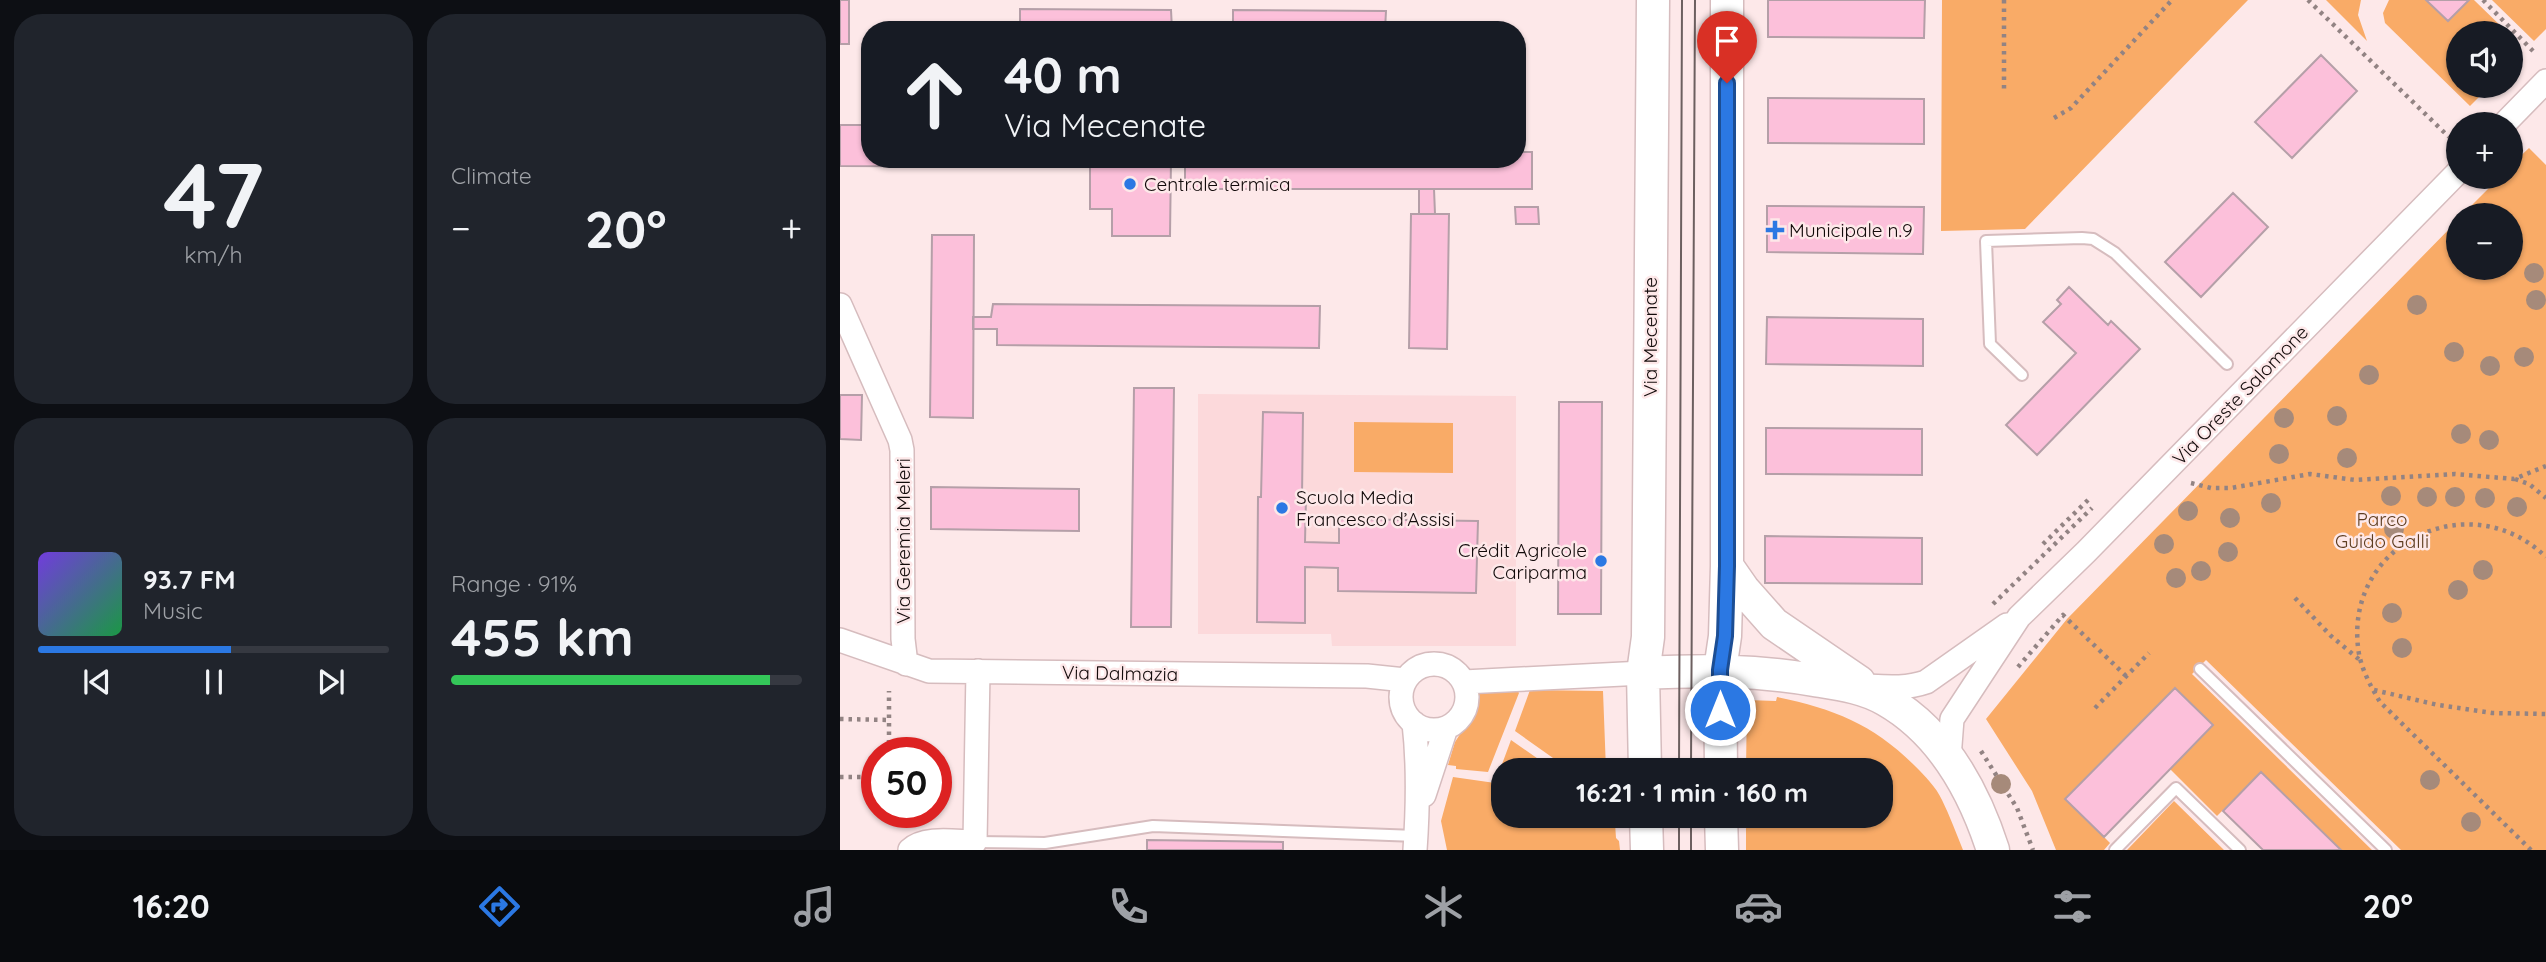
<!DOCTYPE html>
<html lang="en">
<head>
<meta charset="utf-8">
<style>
	:root { --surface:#171b24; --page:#20242c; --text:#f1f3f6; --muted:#9ea1a6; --line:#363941; --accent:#2b78e3 }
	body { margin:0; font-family:Quicksand,sans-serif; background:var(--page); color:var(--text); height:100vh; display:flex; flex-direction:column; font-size:26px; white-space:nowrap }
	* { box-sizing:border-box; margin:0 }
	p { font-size:23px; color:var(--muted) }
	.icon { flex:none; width:38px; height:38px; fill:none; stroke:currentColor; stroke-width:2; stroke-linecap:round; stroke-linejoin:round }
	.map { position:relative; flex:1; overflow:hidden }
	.side { display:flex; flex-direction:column; gap:14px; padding:14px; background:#0d0f14; width:840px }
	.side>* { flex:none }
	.hud { position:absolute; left:21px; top:21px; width:665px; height:147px; border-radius:28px; box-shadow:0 2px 5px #0004; background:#171b24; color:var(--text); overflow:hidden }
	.fabs { position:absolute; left:1606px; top:21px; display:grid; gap:14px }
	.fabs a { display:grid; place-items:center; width:77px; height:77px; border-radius:50%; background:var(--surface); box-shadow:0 2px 5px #0004; font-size:35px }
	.speed { position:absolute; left:21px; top:737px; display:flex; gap:14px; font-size:35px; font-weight:700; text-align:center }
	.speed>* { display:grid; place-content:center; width:91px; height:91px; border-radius:50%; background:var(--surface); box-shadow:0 2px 5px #0004; line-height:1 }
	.speed .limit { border:10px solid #d22; background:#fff; color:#111 }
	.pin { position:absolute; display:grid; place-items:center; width:60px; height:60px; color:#fff; margin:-72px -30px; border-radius:50% 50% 50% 0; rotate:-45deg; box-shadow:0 0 7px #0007 }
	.pin .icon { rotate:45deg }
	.me { position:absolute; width:77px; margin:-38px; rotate:0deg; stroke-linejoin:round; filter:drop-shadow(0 0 5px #0008) }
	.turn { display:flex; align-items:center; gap:24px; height:147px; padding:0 28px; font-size:32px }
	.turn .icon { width:91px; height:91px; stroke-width:2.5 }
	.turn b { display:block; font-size:49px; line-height:60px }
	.big { font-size:52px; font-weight:700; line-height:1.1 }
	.side .tile { flex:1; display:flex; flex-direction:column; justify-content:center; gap:10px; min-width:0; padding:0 24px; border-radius:28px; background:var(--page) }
	.side .dial { align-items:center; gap:0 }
	.dial b { font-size:91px; line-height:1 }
	.song { display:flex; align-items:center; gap:21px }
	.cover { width:84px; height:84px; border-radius:10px; background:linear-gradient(135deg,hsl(260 70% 55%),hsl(140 70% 35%)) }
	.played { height:7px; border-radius:4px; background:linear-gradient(90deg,var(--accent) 55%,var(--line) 55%) }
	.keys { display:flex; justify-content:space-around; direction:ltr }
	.heat { display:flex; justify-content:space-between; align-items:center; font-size:38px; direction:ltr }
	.charge { height:10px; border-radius:5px; background:linear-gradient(90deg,#34c759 91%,var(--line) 0) }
	.side .tiles { flex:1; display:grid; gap:14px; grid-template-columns:repeat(2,1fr) }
	.trip { position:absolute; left:651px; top:758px; width:402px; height:70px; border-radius:28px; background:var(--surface); box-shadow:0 2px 5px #0004; font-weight:700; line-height:70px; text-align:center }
	.menu { display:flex; height:112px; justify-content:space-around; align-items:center; background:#090b0e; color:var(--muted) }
	.menu .icon { width:49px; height:49px }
	.menu .active { color:var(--accent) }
	.menu b { font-size:32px; color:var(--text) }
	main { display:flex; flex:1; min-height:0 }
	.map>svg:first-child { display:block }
	.built { fill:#fcd9db }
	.green { fill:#f9ab67 }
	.building { fill:#fcc0da; stroke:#b59fa8; stroke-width:2 }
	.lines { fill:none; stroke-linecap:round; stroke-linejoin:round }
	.lane-casing { stroke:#d6bcbe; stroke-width:14 }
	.street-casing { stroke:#d6bcbe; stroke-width:26 }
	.secondary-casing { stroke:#d6bcbe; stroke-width:35 }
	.path { stroke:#928383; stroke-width:4.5; stroke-dasharray:3.5 5; stroke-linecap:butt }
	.lane { stroke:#fff; stroke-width:10 }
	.street { stroke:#fff; stroke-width:23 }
	.secondary { stroke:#fff; stroke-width:32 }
	.tram { stroke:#6c5f5f; stroke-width:2 }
	.tree { fill:#a68a7a }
	.route-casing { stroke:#1c4e94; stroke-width:18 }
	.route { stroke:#2b78e3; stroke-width:12 }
	.poi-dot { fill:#2b78e3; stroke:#fde8e9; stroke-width:2.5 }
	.labels { text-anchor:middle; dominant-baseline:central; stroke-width:5; stroke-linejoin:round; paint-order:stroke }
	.poi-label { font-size:19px; fill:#120a0a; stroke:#fde8e9; text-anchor:start }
	.street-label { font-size:19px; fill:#120a0a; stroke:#fde8e9 }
	.park-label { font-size:19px; fill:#5e3d20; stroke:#fde8e9 }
</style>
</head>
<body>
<main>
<section class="side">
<div class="tiles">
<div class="tile dial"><b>47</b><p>km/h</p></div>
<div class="tile"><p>Climate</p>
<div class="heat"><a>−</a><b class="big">20°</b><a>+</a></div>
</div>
<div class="tile">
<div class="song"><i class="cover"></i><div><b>93.7 FM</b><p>Music</p></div></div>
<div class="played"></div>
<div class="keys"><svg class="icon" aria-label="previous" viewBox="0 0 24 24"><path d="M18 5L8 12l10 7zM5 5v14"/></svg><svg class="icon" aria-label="pause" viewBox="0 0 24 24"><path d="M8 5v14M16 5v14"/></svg><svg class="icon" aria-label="next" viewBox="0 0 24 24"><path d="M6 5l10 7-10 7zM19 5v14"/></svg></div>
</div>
<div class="tile"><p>Range · 91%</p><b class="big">455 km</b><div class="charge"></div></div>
</div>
</section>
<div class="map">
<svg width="1706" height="850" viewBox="0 0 1706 850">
	<rect width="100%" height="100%" fill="#fde8e9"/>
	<path class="built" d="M 358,394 L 676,396 L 676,646 L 492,646 L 491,634 L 358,634 Z"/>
	<path class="green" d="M 1102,0 L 1408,0 L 1185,229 L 1101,231 Z
		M 1486,0 L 1521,0 L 1518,15 L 1527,41 Z
		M 1549,0 L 1586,0 L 1608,21 L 1629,0 L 1634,0 L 1668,33 L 1619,33 L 1619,86 L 1650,86 L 1630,106 L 1545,23 L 1543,13 Z
		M 1652,0 L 1706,0 L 1706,29 L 1694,41 Z
		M 1689,148 L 1706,165 L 1706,850 L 1561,850 L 1366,660 L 1352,674 L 1532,850 L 1501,850 L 1421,772 L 1377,816 L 1330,769 L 1373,725 L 1335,688 L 1226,799 L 1270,843 L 1264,850 L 1216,850 L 1192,791 L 1146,719 L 1227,619 L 1619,219 L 1619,268 L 1671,268 L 1671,215 L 1622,215 L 1660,177 L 1671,177 L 1671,165 Z
		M 514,422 L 613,423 L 613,473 L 514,472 Z
		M 636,689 L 677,690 L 679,693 L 648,772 L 616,769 L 616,766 L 608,765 L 615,742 L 633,714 Z
		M 690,690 L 763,691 L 766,770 L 730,770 L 675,731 Z
		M 937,697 C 994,709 1033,724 1075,766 C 1085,776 1096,787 1102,800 C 1110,816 1116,833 1123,850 L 906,850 L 906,816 L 1041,816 L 1041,770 L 906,770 L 907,700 L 936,701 Z
		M 671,740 L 714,770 L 663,770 L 663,816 L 771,816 L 775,823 L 776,838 L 779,841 L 780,850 L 607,850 L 601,821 L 613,777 L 655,783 Z
		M 1334,801 L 1384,850 L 1287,850 Z"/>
	<path class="building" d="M 0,0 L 9,0 L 9,44 L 0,44 Z
		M 928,0 L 1085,0 L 1084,38 L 928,37 Z
		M 1586,0 L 1629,0 L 1608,21 Z
		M 180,9 L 331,10 L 332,30 L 180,30 Z
		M 393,10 L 546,11 L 545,30 L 393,30 Z
		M 1481,55 L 1517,91 L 1452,158 L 1415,122 Z
		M 928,98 L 1084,99 L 1084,144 L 928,143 Z
		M 0,125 L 30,125 L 30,159 L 226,159 L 226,167 L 0,166 Z
		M 677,152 L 692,152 L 692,189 L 345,189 L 345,159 L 677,159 Z
		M 250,159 L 331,159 L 330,236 L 272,236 L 272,209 L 250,209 Z
		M 579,189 L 594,189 L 595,214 L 579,214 Z
		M 1393,193 L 1428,227 L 1361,297 L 1325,262 Z
		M 927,206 L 1084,207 L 1083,254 L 927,252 Z
		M 675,207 L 698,207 L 699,224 L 676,224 Z
		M 571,214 L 609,214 L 607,349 L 569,348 Z
		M 92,235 L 134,235 L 133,418 L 90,417 Z
		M 1229,287 L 1268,325 L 1271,321 L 1300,349 L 1197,455 L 1166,425 L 1236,353 L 1203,322 L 1221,304 L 1217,300 Z
		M 153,304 L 480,306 L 479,348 L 157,345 L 157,329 L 133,329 L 133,317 L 151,317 Z
		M 927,317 L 1083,319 L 1083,366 L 926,364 Z
		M 294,388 L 334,388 L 331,627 L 291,627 Z
		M 0,395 L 22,395 L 21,440 L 0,439 Z
		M 719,402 L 762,402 L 761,614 L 718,614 Z
		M 423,412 L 463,413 L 462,497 L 466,497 L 465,542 L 499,543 L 499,519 L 638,521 L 636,593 L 498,591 L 498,568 L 465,567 L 465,623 L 417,622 L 418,497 L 421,497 Z
		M 926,428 L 1082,429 L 1082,475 L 926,474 Z
		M 91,487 L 239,489 L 239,531 L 91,529 Z
		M 925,536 L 1082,538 L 1082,584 L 925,583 Z
		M 1335,688 L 1373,725 L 1264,837 L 1225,799 Z
		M 1421,772 L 1501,850 L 1423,850 L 1383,811 Z
		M 307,840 L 443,842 L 443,850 L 307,850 Z"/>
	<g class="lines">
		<g class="lane-casing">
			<path id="lane" d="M 1182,375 L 1150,344 L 1146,241 L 1242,238 L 1253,239 L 1275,253 L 1387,364
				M 1360,669 L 1546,850
				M 135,842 L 205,843 L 313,826 L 576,836
				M 1275,850 L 1336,788 L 1400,850"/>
		</g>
		<g class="street-casing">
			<path id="street" d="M 1664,124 L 1706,81
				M 0,305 L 60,440 L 62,450 L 63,639 L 66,664
				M 0,640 L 89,671 L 527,676 L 565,680
				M561 697a33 33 0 1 1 66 0a33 33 0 1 1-66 0Z
				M 624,682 L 803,673
				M 1024,686 C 1046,687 1066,689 1086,682 L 1167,625
				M 574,723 C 579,766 578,807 575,850
				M 1109,758 L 1112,719 L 1179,617 L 1246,552 L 1619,171
				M 584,795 L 606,728
				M 70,850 C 84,836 117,842 135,842 L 138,671"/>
		</g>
		<g class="secondary-casing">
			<path id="secondary" d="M 887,566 L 903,589 L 934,624 L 1019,682
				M 803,673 C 863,670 915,670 974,680 C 999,684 1024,687 1046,700 C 1102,732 1134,791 1153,850
				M 805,770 L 803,673 L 808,637 L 813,0
				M 881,770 L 880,670 L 885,636 L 887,566 L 887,0
				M 806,816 L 807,850
				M 881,816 L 882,850"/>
		</g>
		<path class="path" d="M 1164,0 L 1164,89
			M 1468,0 L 1609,137
			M 1643,0 L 1693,51
			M 1214,118 L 1231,108 L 1332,0
			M 1633,124 L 1641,116
			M 1609,149 L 1619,139
			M 1675,479 L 1689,484 L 1706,498
			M 1351,483 L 1371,488 L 1391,488 L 1470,474 L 1515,480 L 1615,474 L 1674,479 L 1706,466
			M 1203,544 L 1248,500
			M 1455,598 L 1491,636 L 1521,661
			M 1153,604 L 1252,508
			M 1178,667 L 1223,615 L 1286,676
			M 1534,690 L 1598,705 L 1652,713 L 1706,714
			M 1255,708 L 1309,653
			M 0,719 L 49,720
			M 1141,751 L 1177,808 L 1193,850
			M 49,752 L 49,691
			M 0,777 L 37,777
			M 49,819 L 49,812
			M 1691,850 L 1540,702 C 1530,685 1520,667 1518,647 C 1506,542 1631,484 1706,557"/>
		<use href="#lane" class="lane"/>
		<use href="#street" class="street"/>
		<use href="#secondary" class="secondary"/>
		<path class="tram" d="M 839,770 L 842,0
			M 851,770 L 855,0
			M 839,850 L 839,816
			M 851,850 L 851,816"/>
	</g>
	<g class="tree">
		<circle cx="1694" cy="273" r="10"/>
		<circle cx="1696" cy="300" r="10"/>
		<circle cx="1577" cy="305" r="10"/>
		<circle cx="1614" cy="352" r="10"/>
		<circle cx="1684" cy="357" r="10"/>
		<circle cx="1650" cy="366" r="10"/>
		<circle cx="1529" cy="375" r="10"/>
		<circle cx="1497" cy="416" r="10"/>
		<circle cx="1444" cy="418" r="10"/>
		<circle cx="1621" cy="434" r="10"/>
		<circle cx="1649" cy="440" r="10"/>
		<circle cx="1439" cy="454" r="10"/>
		<circle cx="1507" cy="458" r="10"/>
		<circle cx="1551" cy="496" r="10"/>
		<circle cx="1587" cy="497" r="10"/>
		<circle cx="1615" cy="497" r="10"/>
		<circle cx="1645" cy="498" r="10"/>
		<circle cx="1431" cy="503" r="10"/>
		<circle cx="1677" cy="507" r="10"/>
		<circle cx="1348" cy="511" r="10"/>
		<circle cx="1390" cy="518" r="10"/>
		<circle cx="1554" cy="529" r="10"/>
		<circle cx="1324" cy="544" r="10"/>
		<circle cx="1388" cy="552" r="10"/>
		<circle cx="1643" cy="570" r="10"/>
		<circle cx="1361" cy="571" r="10"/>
		<circle cx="1336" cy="578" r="10"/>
		<circle cx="1618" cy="590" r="10"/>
		<circle cx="1552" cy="613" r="10"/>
		<circle cx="1562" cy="648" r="10"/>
		<circle cx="1590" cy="780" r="10"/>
		<circle cx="1161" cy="784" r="10"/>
		<circle cx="1631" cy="822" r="10"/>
	</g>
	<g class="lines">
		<g class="route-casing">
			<path id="route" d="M 880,710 L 880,670 L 885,636 L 887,566 L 887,83"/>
		</g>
		<use href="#route" class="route"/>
	</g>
	<g class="poi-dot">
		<circle cx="290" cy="184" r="7"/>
		<path d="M931.5 219.5h7v7h7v7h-7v7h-7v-7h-7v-7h7z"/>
		<circle cx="442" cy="508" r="7"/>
		<circle cx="761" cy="561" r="7"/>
	</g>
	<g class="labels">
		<g class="poi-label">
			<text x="304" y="184">Centrale termica</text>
			<text x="949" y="230">Municipale n.9</text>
			<text x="456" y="497">Scuola Media<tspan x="456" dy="22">Francesco d’Assisi</tspan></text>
			<text x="747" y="550" text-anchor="end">Crédit Agricole<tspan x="747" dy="22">Cariparma</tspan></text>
		</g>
		<g class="street-label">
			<text transform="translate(810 337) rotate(-90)">Via Mecenate</text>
			<text transform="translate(1400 395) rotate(-46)">Via Oreste Salomone</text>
			<text transform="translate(63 541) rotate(-90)">Via Geremia Meleri</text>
			<text transform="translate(280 673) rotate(1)">Via Dalmazia</text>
		</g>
		<g class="park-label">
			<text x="1542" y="519">Parco<tspan x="1542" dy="22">Guido Galli</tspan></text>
		</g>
	</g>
</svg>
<div class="fabs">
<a><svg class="icon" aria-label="sound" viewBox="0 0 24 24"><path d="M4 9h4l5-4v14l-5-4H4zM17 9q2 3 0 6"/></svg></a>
<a>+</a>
<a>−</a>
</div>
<div class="speed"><div class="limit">50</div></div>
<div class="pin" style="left:887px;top:83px;background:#d93025"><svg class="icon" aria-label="arrive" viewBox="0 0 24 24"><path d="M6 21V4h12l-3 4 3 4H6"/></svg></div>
<svg class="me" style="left:880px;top:710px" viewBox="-20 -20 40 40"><circle r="17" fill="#2b78e3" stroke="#fff" stroke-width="3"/><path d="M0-11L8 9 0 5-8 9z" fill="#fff"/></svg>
<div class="trip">16:21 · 1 min · 160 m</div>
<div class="hud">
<div class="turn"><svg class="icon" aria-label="ahead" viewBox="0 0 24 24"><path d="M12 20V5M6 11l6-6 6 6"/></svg><div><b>40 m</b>Via Mecenate</div></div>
</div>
</div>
</main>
<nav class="menu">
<b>16:20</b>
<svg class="icon active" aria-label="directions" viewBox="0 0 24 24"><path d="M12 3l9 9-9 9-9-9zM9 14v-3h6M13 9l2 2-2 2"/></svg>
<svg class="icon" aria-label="music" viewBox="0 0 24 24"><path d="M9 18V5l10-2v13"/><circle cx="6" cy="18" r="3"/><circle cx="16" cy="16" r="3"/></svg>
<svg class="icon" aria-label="phone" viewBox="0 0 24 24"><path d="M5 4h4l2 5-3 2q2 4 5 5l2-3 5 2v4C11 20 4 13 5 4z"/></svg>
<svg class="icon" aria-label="climate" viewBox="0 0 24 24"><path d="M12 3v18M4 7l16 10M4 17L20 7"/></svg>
<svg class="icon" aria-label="car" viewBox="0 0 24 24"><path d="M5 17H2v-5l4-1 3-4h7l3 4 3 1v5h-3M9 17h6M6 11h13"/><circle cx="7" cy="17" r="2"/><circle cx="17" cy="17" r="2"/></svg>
<svg class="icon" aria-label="filters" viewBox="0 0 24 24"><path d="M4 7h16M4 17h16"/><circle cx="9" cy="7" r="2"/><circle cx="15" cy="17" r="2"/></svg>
<b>20°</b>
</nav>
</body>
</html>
